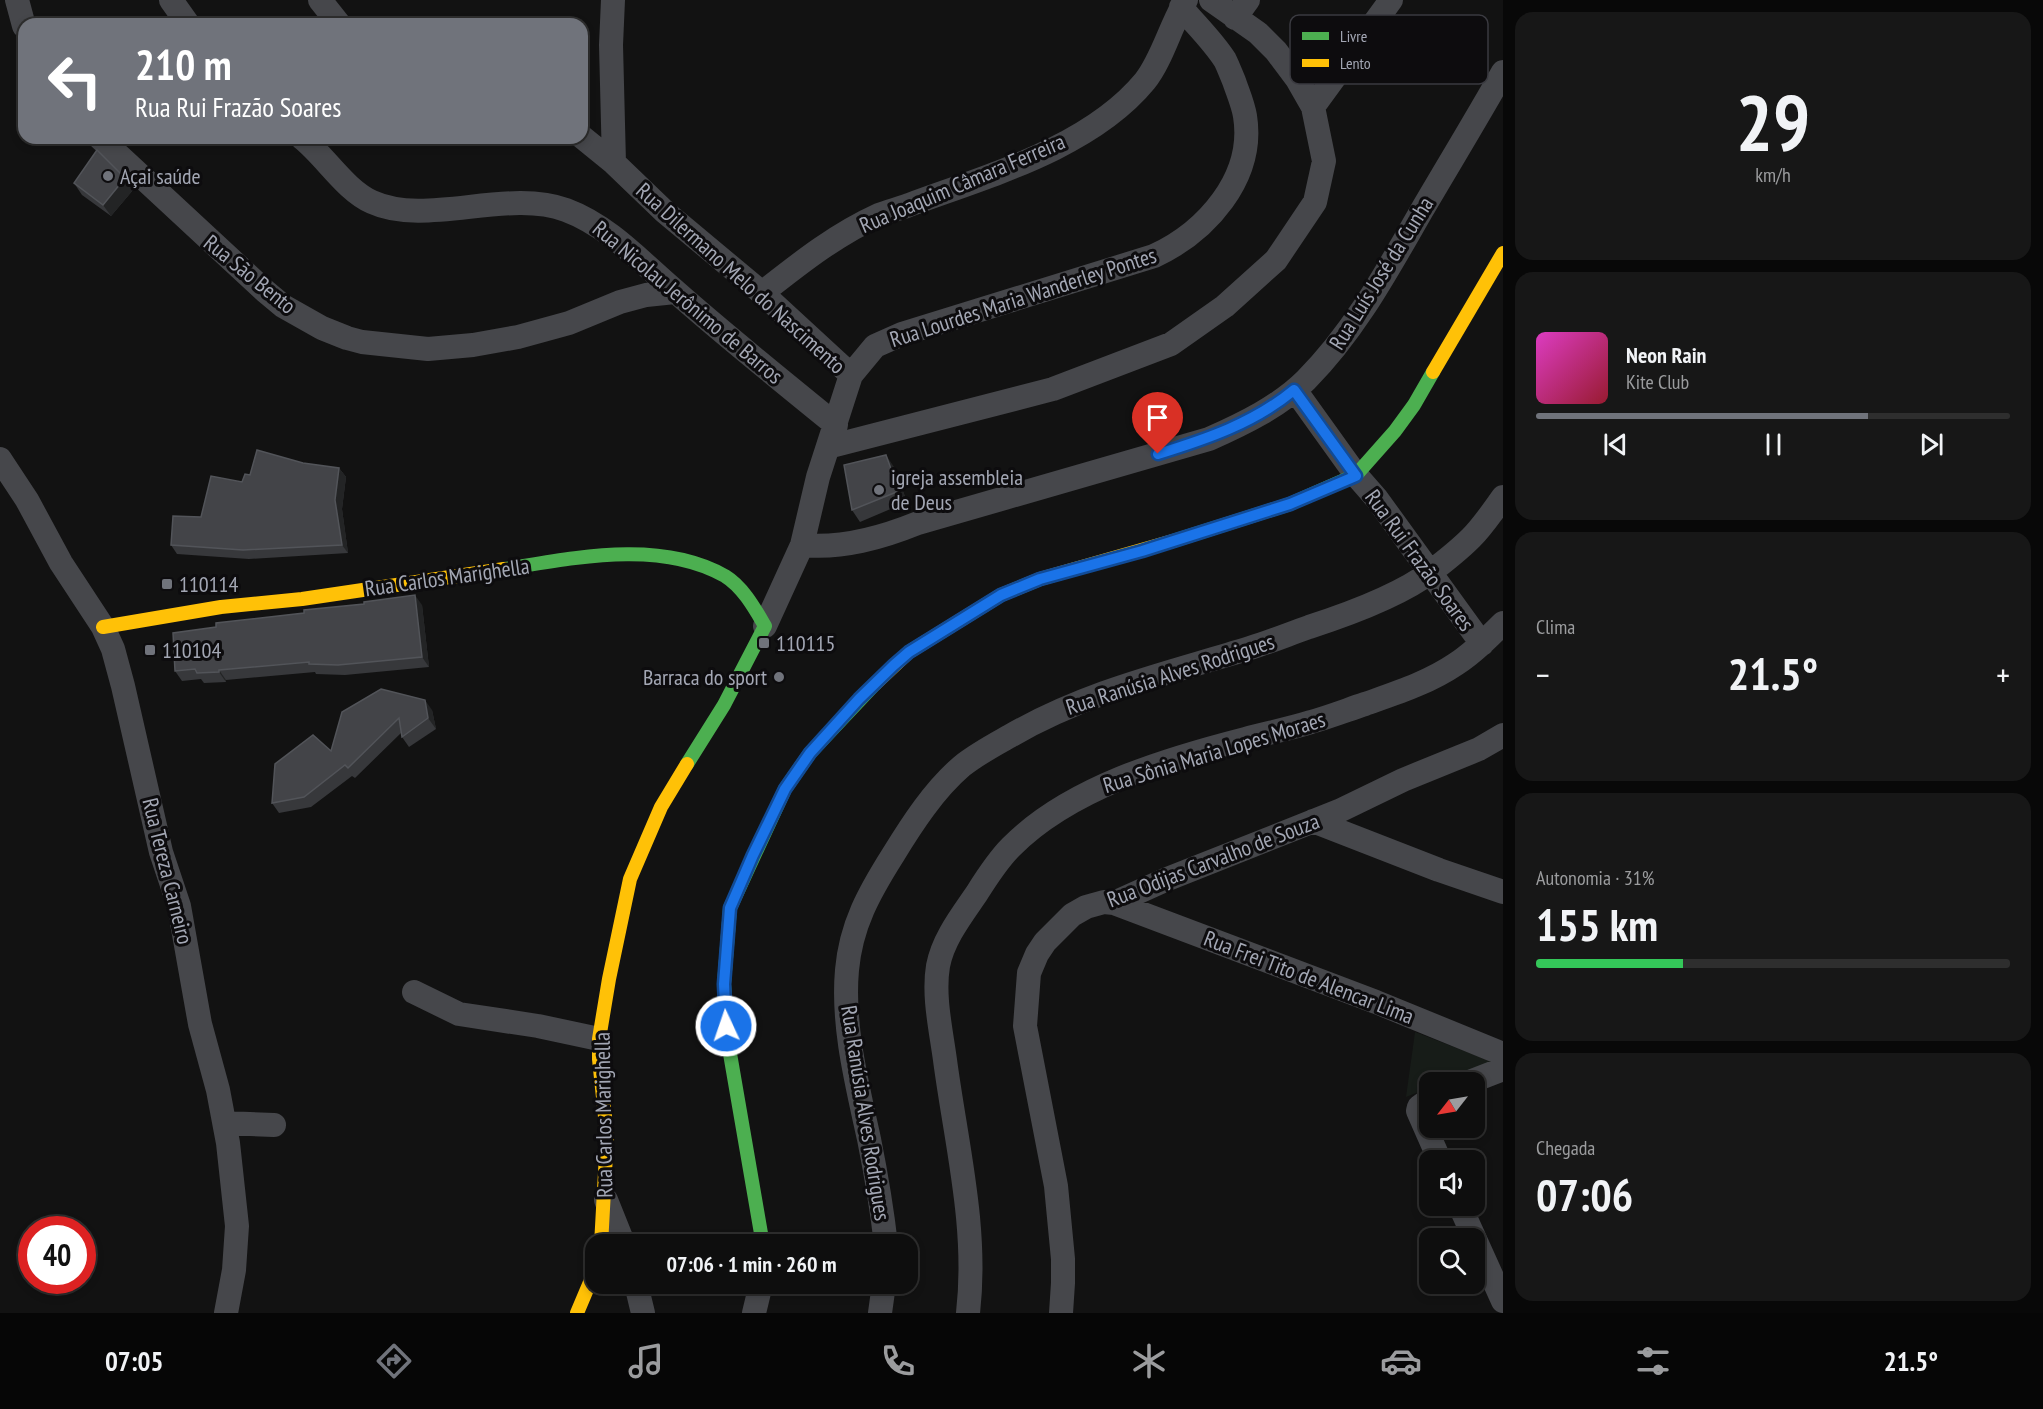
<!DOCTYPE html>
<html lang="pt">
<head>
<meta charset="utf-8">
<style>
	:root { --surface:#0e0e0e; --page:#171717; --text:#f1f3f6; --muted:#9b9c9e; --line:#2e2e2e; --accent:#70737b }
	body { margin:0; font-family:"PT Sans Narrow",sans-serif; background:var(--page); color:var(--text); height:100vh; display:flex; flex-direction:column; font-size:22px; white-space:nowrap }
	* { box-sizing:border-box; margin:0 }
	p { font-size:20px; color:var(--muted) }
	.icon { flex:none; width:33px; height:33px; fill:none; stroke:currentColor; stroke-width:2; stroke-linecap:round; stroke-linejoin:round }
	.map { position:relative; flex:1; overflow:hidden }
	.side { display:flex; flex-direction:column; gap:12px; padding:12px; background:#080808; width:540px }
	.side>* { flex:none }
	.hud { position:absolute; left:18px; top:18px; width:570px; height:126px; border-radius:18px; box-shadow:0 3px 9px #0003,0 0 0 2px var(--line); background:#70737b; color:#fff; overflow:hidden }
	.needle { width:39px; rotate:239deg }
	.controls { position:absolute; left:1419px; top:1072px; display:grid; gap:12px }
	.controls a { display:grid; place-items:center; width:66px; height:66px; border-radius:12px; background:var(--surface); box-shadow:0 3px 9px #0003,0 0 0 2px var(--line); font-size:30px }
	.speed { position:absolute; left:18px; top:1216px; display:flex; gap:12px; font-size:30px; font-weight:700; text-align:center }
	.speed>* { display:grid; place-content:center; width:78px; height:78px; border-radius:50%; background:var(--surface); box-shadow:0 3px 9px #0003,0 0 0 2px var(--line); line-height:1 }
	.speed .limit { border:9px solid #d22; background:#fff; color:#111 }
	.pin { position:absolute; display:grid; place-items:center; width:51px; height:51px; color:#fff; margin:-62px -26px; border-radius:50% 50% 50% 0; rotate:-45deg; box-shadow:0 0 6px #0007 }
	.pin .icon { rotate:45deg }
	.me { position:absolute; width:66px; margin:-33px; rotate:357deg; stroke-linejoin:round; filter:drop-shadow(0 0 4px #0008) }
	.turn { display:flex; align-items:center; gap:21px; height:126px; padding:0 18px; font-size:27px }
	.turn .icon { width:78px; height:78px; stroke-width:2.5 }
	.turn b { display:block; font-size:42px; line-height:51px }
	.big { font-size:45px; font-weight:600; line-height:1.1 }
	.side .tile { flex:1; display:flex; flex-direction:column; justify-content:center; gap:9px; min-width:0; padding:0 21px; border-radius:18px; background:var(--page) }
	.side .dial { align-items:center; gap:0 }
	.dial b { font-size:78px; line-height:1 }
	.song { display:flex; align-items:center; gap:18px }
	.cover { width:72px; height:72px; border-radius:9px; background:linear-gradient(135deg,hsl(310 70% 55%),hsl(350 70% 35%)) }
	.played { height:6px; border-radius:3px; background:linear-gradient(90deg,var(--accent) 70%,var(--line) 70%) }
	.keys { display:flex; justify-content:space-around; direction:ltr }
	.heat { display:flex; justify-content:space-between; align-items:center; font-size:33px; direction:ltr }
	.charge { height:9px; border-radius:4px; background:linear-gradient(90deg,#34c759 31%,var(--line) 0) }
	.trip { position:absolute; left:585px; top:1234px; width:333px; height:60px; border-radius:18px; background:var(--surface); box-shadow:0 3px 9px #0003,0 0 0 2px var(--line); font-weight:600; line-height:60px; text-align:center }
	.dock { display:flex; height:96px; justify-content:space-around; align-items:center; background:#060606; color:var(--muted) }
	.dock .icon { width:42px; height:42px }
	.dock .selected { color:var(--accent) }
	.dock b { font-size:27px; color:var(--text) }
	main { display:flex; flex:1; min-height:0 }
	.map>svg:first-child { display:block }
	.green { fill:#171c18 }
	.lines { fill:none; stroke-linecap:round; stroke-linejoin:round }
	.street { stroke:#46474b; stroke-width:24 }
	.fast { stroke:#4caf50; stroke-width:14 }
	.slow { stroke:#ffc107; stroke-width:14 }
	.wall { fill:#37383b }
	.shaded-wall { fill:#232425 }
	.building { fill:#434448; stroke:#525459; stroke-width:1.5 }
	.route-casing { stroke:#114b97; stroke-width:15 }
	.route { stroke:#1a73e8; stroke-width:10 }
	.poi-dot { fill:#70737b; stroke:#0d0c0e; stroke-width:2 }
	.labels { text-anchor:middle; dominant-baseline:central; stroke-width:6; stroke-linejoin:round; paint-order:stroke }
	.poi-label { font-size:22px; fill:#a3a7b4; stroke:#0d0c0e; text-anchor:start }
	.street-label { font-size:22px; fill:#a3a7b4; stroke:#0d0c0e }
	.key { fill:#0d0c0e; stroke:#3a3a40; stroke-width:1.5 }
	.key-label { font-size:16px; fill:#a3a7b4 }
</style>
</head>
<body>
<main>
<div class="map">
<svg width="1503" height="1313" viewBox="0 0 1503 1313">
	<rect width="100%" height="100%" fill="#121212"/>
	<path class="green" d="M 1415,1032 L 1493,1062 L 1441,1083 L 1430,1083 L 1429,1088 L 1406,1097 Z"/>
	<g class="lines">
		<path class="street" d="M 17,0 L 24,26
			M 171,0 L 188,24
			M 320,0 L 339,24
			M 613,0 L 611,45 L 614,163
			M 1235,18 L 1248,0
			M 1313,107 L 1391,0
			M 582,137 L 614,163 L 665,212 L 762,293 L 851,375
			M 100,138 L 265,291 L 283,306 L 322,328 L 347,338 L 362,342 L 428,349 L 473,345 L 518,337 L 569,323 L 620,302 L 646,295 L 675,292
			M 302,138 C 325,156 345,190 372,202 C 426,227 508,188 566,210 C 609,226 641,262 675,291 C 727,337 782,381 836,425
			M 762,293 C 799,264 835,235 879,215 C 889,211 899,209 909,205 C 987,176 1090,148 1145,81 C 1162,60 1171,24 1186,0
			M 1295,390 L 1356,475 L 1377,499 L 1482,644
			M 828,447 L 1053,389 L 1171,344 L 1225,306 L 1276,260 L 1315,202 L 1324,161 L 1313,107 L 1297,79 L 1276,51 L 1258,33 L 1211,0
			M 0,459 L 27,500 L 61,563 L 103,627 L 113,649 L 123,686 L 161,852 L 179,906 L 200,1024 L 218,1090 L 228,1143 L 237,1226 L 234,1270 L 226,1313
			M 802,545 C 842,549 881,538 918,523 L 1209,439 C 1243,424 1280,406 1306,380 C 1355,331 1388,269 1422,210 C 1449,164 1477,118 1503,72
			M 765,626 L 802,545 L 818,477 L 851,375 L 875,346 L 902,334 L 1154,256 C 1206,232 1255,178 1245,116 C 1243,104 1238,93 1234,81 C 1231,74 1228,66 1225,60 C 1213,41 1195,24 1181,7
			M 1313,821 L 1439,870 L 1503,892
			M 1114,903 L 1376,1002 L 1503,1054
			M 414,992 L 459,1014 L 538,1026 L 599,1039
			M 1467,1083 L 1503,1069
			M 1430,1099 L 1419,1107 L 1418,1111 L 1440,1161
			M 225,1123 L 274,1125
			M 606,1200 L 624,1245
			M 1460,1206 L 1503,1301
			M 886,1245 C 882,1209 876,1174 869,1139 C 857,1084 842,1026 847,970 C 851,925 869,893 893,855 C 912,824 934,790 962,766 C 977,754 994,745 1010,736 C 1088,691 1166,674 1250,648 C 1270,642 1289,634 1309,627 C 1346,615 1401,595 1432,571 C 1445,561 1460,549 1471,538 C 1483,526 1493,511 1503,497
			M 636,1284 L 643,1313
			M 754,1313 L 761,1284
			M 880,1313 L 884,1284
			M 968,1313 C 978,1228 956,1143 945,1060 C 941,1030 933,996 938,966 C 943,939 962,915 977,893 C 987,877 998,860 1011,847 C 1069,788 1167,759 1245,739 C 1267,733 1289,729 1311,722 C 1329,717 1347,710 1365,704 C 1396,693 1428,683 1456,664 C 1473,653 1488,638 1503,623
			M 1061,1313 L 1063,1283 L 1063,1259 L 1056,1186 L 1025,1026 L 1029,973 L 1037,954 L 1045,942 L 1072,915 L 1086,907 L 1104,902 L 1114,903 L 1165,880 L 1339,811 L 1403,780 L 1479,749 L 1503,735"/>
		<path class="fast" d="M 1173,541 L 1290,504 L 1356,475 L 1395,431 L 1414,405 L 1433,372
			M 504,569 C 574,558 660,539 725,576 C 743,587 755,609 765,626 L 724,705 L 687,764
			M 763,1245 L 728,1042 L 724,984 L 730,908 L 785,789 L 810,753 L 875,684"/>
		<path class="slow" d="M 1433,372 L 1503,253
			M 103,627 L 221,607 L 302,599 L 504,569
			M 875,684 L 909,652 L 1001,595 L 1040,579 L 1173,541
			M 601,1245 L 607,1136 L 599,1059 L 599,1039 L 609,979 L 630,879 L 661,807 L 687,764
			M 577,1313 L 596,1268"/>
	</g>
	<path class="wall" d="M 125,178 L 133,190 L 111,216 L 82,195 L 74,183 Z
		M 303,463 L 339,468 L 346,477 L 342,509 L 348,553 L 249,559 L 177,554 L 171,545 L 250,475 Z
		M 894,467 L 907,502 L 860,522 L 852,510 Z
		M 422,605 L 429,667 L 345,675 L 316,674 L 315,672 L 226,680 L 226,682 L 204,683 L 201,679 L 182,681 L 175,671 L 216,627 Z
		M 432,710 L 436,729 L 409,747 L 402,737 L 401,733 L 355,778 L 352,776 L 311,807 L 279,813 L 272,803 L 331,751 L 342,712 Z"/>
	<path class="shaded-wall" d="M 125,178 L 133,190 L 111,216 L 103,205 Z
		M 886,455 L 894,467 L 907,502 L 899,491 Z
		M 339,468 L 346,477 L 342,509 L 348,553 L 342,545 L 335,500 Z
		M 415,595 L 422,605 L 429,667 L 422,657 Z
		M 219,670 L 226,680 L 226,682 L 219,672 Z
		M 425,700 L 432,710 L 436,729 L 428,718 Z"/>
	<path class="building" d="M 97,150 L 125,178 L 103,205 L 74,183 Z
		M 257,450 L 303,463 L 339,468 L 335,500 L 342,545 L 243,550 L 171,545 L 173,516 L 201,517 L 211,476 L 242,482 L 245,474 L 250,475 Z
		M 886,455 L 899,491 L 852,510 L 844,465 Z
		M 415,595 L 422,657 L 338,665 L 309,664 L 309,662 L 219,670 L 219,672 L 197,673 L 195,669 L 175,671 L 173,633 L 216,627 L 216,623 L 304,613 L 304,610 L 364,604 L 364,602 Z
		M 381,689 L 425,700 L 428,718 L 402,737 L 399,718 L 348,768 L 345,765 L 304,797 L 272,803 L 275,764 L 313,735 L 331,751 L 342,712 Z"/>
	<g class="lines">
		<g class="route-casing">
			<path id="route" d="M 726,1026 L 724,984 L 730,908 L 753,855 L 785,789 L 810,753 L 859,699 L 894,665 L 909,652 L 1001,595 L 1040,579 L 1142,551 L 1290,504 L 1356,476 L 1294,390 C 1254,423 1207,439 1158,454"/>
		</g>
		<use href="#route" class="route"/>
	</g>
	<g class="poi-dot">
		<circle cx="108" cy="176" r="6"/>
		<circle cx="879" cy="490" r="6"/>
		<rect x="161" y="578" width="12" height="12" rx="3"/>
		<rect x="758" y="637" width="12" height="12" rx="3"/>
		<rect x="144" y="644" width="12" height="12" rx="3"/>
		<circle cx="779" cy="677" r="6"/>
	</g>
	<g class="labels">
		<g class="poi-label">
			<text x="120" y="176">Açai saúde</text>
			<text x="891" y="477">igreja assembleia<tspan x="891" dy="25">de Deus</tspan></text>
			<text x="179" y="584">110114</text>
			<text x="776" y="643">110115</text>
			<text x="162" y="650">110104</text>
			<text x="767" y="677" text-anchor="end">Barraca do sport</text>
		</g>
		<g class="street-label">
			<text transform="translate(962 183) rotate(-23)">Rua Joaquim Câmara Ferreira</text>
			<text transform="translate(1381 273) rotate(-58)">Rua Luís José da Cunha</text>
			<text transform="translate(250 274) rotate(39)">Rua São Bento</text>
			<text transform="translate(741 278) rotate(42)">Rua Dilermano Melo do Nascimento</text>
			<text transform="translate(1023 297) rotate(-18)">Rua Lourdes Maria Wanderley Pontes</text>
			<text transform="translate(688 302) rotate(40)">Rua Nicolau Jerônimo de Barros</text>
			<text transform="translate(1420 560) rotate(54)">Rua Rui Frazão Soares</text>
			<text transform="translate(447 577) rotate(-8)">Rua Carlos Marighella</text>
			<text transform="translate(1170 674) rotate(-18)">Rua Ranúsia Alves Rodrigues</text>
			<text transform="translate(1214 752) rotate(-17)">Rua Sônia Maria Lopes Moraes</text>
			<text transform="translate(1213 860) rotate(-21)">Rua Odijas Carvalho de Souza</text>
			<text transform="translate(168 871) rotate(76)">Rua Tereza Carneiro</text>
			<text transform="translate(1309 977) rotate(21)">Rua Frei Tito de Alencar Lima</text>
			<text transform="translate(866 1113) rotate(81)">Rua Ranúsia Alves Rodrigues</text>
			<text transform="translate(603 1115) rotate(-91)">Rua Carlos Marighella</text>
		</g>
	</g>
	<rect x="1290" y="15" width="198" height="69" rx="9" class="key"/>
	<rect x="1302" y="32" width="27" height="8" fill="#4caf50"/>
	<rect x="1302" y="59" width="27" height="8" fill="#ffc107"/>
	<g class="key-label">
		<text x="1340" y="42">Livre</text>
		<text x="1340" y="69">Lento</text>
	</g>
</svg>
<div class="controls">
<a><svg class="needle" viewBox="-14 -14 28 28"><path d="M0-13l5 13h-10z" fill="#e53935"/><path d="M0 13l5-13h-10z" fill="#9b9c9e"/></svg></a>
<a><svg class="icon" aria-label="sound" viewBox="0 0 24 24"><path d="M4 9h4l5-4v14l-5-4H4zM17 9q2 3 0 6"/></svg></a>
<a><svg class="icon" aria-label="search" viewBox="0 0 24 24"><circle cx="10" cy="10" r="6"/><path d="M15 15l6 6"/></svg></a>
</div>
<div class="speed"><div class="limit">40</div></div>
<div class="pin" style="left:1158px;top:454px;background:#d93025"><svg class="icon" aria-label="arrive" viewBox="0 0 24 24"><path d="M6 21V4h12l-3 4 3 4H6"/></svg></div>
<svg class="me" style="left:726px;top:1026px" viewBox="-20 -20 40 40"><circle r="17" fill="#1a73e8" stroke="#fff" stroke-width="3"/><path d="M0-11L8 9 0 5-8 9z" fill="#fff"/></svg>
<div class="trip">07:06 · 1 min · 260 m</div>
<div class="hud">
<div class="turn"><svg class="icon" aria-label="left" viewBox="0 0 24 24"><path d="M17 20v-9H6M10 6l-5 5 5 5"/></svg><div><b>210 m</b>Rua Rui Frazão Soares</div></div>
</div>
</div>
<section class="side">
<div class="tile dial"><b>29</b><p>km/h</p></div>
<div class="tile">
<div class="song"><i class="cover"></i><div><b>Neon Rain</b><p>Kite Club</p></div></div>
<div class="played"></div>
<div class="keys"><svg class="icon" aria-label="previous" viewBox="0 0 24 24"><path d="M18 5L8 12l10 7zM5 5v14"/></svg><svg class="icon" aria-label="pause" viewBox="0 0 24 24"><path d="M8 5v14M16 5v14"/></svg><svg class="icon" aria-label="next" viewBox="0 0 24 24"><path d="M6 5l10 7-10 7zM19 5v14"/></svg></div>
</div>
<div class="tile"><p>Clima</p>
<div class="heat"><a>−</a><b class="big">21.5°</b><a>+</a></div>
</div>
<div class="tile"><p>Autonomia · 31%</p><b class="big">155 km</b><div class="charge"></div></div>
<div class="tile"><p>Chegada</p><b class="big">07:06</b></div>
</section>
</main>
<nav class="dock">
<b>07:05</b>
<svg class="icon selected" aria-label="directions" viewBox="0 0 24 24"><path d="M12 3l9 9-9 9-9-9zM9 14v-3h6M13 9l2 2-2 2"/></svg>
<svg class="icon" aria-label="music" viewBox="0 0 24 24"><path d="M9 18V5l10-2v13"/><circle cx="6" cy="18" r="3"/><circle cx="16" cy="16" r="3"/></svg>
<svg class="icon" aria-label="phone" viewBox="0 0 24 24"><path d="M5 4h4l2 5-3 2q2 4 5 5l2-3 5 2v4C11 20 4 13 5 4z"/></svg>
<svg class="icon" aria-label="climate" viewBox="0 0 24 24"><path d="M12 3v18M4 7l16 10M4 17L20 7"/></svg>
<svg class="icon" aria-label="car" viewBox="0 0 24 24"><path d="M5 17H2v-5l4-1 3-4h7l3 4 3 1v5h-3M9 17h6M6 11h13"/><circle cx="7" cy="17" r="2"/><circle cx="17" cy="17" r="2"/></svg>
<svg class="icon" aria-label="filters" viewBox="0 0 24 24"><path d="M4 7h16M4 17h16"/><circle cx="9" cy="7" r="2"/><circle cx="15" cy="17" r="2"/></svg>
<b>21.5°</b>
</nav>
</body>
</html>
